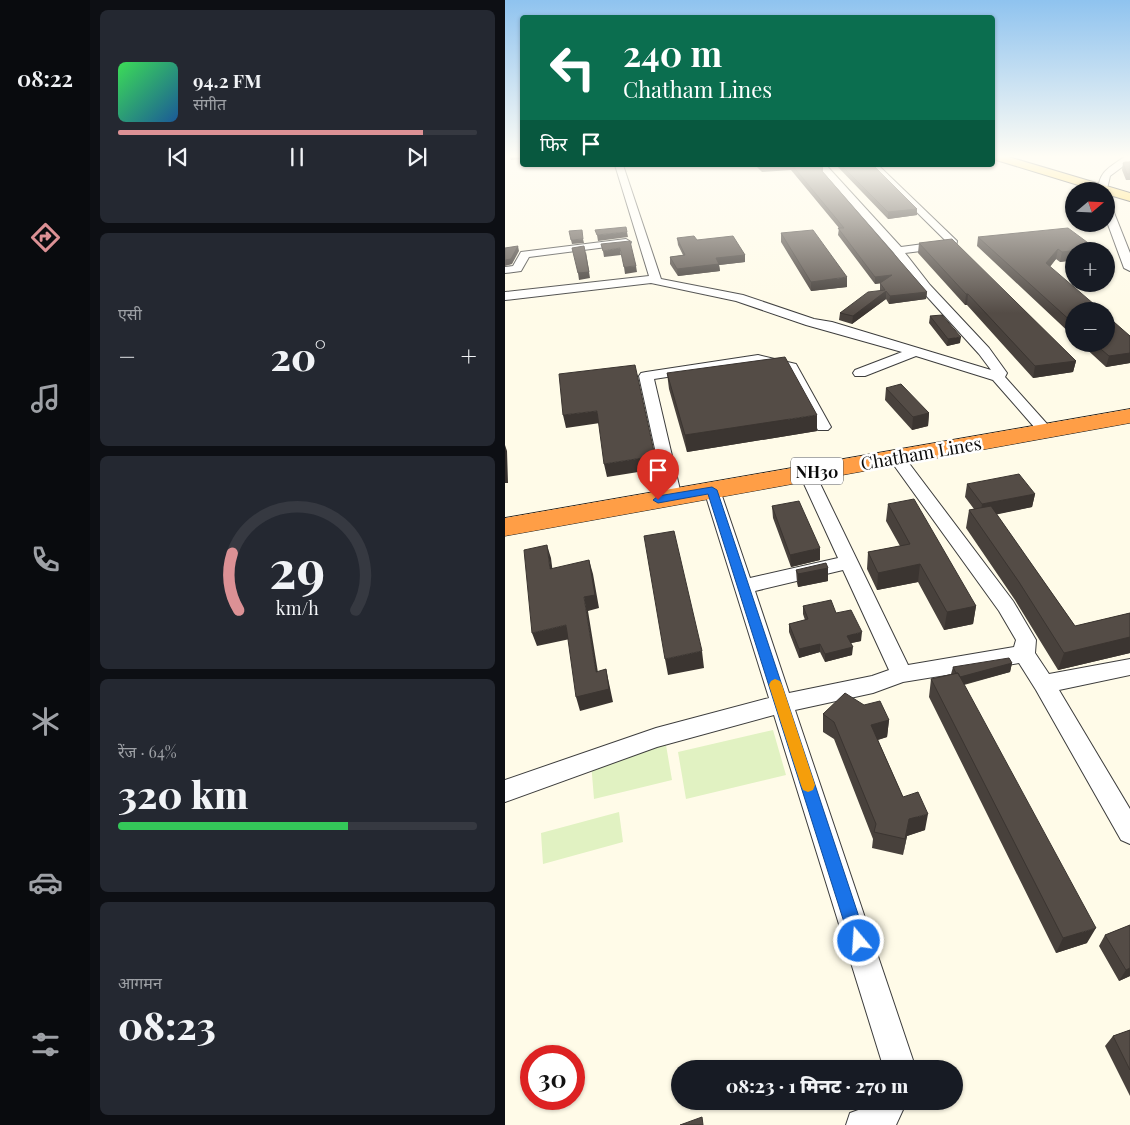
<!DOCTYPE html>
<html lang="hi">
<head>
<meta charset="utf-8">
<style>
	:root { --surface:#171b24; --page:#242831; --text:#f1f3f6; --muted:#9ea1a6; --line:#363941; --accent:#dc9195 }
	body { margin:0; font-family:"Playfair Display","Noto Sans Devanagari",serif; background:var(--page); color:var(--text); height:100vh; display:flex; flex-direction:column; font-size:19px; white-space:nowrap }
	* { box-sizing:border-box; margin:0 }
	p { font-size:16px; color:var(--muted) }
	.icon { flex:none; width:28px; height:28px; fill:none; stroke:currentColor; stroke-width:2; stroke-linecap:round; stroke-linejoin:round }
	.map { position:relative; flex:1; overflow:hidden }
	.details { display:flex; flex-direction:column; gap:10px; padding:10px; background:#0d0f14; width:415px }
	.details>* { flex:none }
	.hud { position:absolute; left:15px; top:15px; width:475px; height:152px; border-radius:5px; box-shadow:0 1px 4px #0004; background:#0b6e4f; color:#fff; overflow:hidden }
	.needle { width:32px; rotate:71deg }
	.buttons { position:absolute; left:560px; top:182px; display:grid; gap:10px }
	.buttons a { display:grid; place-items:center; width:50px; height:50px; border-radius:50%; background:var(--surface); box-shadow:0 1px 4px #0004; font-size:25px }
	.speed { position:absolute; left:15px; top:1045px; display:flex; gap:10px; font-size:25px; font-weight:700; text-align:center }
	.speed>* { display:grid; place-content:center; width:65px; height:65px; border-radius:50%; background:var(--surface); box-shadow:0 1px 4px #0004; line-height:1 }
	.speed .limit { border:8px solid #d22; background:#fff; color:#111 }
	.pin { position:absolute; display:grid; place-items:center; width:42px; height:42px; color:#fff; margin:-51px -21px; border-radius:50% 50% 50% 0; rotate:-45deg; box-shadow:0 0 5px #0007 }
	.pin .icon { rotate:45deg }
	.me { position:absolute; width:55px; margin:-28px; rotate:342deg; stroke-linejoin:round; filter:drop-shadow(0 0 4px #0008) }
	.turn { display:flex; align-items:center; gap:18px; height:105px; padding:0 20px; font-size:22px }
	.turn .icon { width:65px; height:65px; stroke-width:2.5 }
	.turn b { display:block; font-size:35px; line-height:42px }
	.then { display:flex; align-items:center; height:48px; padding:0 20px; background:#0003; gap:10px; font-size:19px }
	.big { font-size:38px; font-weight:800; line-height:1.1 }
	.details .widget { flex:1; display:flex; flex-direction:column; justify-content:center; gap:8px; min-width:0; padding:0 18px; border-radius:8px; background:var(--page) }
	.details .dial { align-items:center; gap:0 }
	.dial svg { height:130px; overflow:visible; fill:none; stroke:var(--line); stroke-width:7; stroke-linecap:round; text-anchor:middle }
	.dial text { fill:var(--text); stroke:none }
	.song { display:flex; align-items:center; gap:15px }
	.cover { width:60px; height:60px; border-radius:8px; background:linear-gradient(135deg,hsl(130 70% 55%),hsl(210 70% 35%)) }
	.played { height:5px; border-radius:2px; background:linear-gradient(90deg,var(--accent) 85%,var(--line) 85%) }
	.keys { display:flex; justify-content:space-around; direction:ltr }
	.heat { display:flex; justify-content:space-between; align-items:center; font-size:28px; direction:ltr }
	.charge { height:8px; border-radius:4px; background:linear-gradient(90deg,#34c759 64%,var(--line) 0) }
	.trip { position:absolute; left:166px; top:1060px; width:292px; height:50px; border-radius:25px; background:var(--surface); box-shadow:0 1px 4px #0004; font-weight:800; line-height:50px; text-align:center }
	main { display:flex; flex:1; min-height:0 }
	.tabs { display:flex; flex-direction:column; width:90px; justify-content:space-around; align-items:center; background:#090b0e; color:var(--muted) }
	.tabs .icon { width:35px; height:35px }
	.tabs .selected { color:var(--accent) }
	.tabs b { font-size:22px; color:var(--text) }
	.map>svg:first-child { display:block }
	.pitch { fill:#e1f2c2 }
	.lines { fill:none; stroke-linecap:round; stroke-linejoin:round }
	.minor-casing { stroke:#3d3d3d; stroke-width:2 }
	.major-casing { stroke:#1b1b1b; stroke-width:2 }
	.highway-casing { stroke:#1b1b1b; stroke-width:1 }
	.minor { fill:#fff; fill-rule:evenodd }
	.major { fill:#ffd958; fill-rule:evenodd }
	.highway { fill:#ff9e46; fill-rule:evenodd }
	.wall { fill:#48413c }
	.shaded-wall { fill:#3b3531 }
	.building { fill:#544c46; stroke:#3b3531 }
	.route { fill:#1a73e8; stroke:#114b97 }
	.slow { fill:#f59e0b }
	.labels { text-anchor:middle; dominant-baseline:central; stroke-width:5; stroke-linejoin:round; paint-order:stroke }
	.shield { fill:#fff; stroke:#545454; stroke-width:1 }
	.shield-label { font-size:16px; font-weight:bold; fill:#0a0a0a }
	.street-label { font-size:18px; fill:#0a0a0a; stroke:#fff }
</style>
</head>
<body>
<main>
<nav class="tabs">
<b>08:22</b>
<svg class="icon selected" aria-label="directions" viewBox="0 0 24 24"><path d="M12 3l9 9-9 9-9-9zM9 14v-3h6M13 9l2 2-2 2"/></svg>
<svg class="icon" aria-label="music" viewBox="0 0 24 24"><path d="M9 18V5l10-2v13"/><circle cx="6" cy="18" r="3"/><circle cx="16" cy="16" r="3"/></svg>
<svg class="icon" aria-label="phone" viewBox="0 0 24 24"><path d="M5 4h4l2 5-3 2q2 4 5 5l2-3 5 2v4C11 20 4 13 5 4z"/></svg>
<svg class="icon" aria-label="climate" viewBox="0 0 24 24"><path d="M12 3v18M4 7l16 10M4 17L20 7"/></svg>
<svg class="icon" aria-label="car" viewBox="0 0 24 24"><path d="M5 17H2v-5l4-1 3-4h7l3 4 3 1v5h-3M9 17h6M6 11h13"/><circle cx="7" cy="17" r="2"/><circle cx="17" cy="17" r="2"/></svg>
<svg class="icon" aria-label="filters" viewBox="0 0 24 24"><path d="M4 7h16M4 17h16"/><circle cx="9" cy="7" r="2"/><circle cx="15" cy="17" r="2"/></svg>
</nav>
<section class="details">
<div class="widget">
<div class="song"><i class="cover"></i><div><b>94.2 FM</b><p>संगीत</p></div></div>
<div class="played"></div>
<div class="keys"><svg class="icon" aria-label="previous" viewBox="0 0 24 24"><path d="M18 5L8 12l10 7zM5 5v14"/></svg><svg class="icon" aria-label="pause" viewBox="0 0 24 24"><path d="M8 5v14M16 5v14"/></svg><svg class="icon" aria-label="next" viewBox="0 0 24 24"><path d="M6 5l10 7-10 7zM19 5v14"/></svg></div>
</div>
<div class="widget"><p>एसी</p>
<div class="heat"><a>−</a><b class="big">20°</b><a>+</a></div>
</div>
<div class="widget dial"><svg viewBox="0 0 100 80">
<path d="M14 69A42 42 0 1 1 86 69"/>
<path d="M14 69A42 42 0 0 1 10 34" stroke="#dc9195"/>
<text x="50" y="56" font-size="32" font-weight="700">29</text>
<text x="50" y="72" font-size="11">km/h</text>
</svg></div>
<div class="widget"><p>रेंज · 64%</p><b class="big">320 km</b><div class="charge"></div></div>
<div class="widget"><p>आगमन</p><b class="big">08:23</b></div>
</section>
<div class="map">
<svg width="625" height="1125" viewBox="0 0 625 1125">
	<rect width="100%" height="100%" fill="#fffbe8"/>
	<path class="pitch" d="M 268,730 L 281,775 L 181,799 L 173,752 Z
		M 161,745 L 167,780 L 89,799 L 86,762 Z
		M 114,812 L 118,842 L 38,864 L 36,833 Z"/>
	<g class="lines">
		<g class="minor-casing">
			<path id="minor" d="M 622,155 L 625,155 L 625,161 L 605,176 L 601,193 L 601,191 L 593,191 C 594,170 606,167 622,155 Z
				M 110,165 L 118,165 L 156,279 L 238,295 L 309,319 L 327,322 L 486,370 L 474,354 L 417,291 L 389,253 L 312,165 L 321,165 L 396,247 L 441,241 L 364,165 L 373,165 L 452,241 L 451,246 L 447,247 L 400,253 L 425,285 L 484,348 L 502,373 L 500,377 L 543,425 L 540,428 L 530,428 L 488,380 L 411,356 L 360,376 L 350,376 L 348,373 L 350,370 L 397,352 L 301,325 L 231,301 L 146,283 L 0,300 L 0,292 L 144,276 Z
				M 601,202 L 606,205 L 625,253 L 625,271 L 619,268 L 601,219 Z
				M 121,239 L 126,242 L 125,244 L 24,257 L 16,271 L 0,273 L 0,267 L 8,266 L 16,252 Z
				M 253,355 L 291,364 L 326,427 L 323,430 L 313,430 L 281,370 L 253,363 L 149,379 L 175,490 L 173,494 L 167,495 L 161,494 L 159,490 L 134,376 L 136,373 L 141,372 Z
				M 391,452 L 397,454 L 508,601 L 531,640 L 530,653 L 544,674 L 625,659 L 625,675 L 554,690 L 625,809 L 625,844 L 616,840 L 531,690 L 514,663 L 398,682 L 368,693 L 290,710 L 411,1069 L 379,1069 L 269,715 L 152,747 L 0,802 L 0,780 L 151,728 L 264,698 L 199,490 L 201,486 L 207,485 L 213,486 L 215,490 L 245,578 L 333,558 L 294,473 L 296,469 L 308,469 L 403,665 L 509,647 L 511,640 L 494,611 L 383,457 L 385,454 ZM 338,570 L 384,670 L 367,676 L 284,693 L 250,591 Z
				M 369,1101 L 402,1101 L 391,1125 L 341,1125 L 345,1113 L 367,1105 Z"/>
		</g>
		<g class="major-casing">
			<path id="major" d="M 488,155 L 497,155 L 625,193 L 625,201 L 601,194 L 601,191 L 593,191 L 488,159 Z"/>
		</g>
		<g class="highway-casing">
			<path id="highway" d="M 625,409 L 625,423 L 0,536 L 0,518 Z"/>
		</g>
		<use href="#minor" class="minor"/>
		<use href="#major" class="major"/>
		<use href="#highway" class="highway"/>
	</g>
	<path class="wall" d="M 4,155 L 18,155 L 18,159 L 6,160 Z
		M 625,162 L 625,180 L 621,180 L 617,170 L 618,163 Z
		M 250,165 L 315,165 L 318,168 L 318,172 L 422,292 L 421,299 L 384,304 L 381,299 L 347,324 L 334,320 L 335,313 L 375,291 L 375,283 L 370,284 L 333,235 L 334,228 L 286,170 L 257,172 Z
		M 331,165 L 368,165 L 412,209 L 412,215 L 383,219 Z
		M 276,233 L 342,287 L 306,291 L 276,242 Z
		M 473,237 L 569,251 L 569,260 L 555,262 L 551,259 L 545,267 L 569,311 L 569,337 L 472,246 Z
		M 172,238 L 192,240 L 240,255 L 240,262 L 214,265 L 215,271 L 173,276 L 165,264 L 165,257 L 178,255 L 173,245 Z
		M 414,243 L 571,361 L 568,372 L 528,378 L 462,305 L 460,305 L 413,253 Z
		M 425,316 L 455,343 L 442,346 L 424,323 Z
		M 625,336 L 625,363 L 601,367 L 576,344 L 601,344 Z
		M 162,373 L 312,431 L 182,452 L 164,389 Z
		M 381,388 L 424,413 L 423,426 L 407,430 L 380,400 Z
		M 462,484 L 530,494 L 527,507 L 491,514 L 570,626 L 625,613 L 625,653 L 553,670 L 510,600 L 461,528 L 464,510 L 469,509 L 460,497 Z
		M 383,504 L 471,606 L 468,624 L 439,630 L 413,582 L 372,590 L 362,569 L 363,552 L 395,546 L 381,521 Z
		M 267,506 L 315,560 L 286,567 L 268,518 Z
		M 323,568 L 323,581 L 293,587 L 292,583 L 291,570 Z
		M 298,606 L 331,613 L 356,641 L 346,643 L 347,655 L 320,662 L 315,652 L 294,658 L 284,632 L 284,624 L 300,620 L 298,614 Z
		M 507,663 L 505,672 L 459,685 L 582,943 L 551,953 L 424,697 L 426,679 L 446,674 L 448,667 Z
		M 359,705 L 384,720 L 382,737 L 373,740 L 398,797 L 420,830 L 402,836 L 398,855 L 367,848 L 368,839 L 329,739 L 318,732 L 318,714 Z
		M 625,925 L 625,976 L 614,981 L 594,946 L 600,935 Z
		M 625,1030 L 625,1096 L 600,1046 L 608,1036 Z"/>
	<path class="shaded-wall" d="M 412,209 L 412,215 L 383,219 L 383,212 Z
		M 122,232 L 123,237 L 93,241 L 92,235 Z
		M 78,239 L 79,243 L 67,244 L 66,240 Z
		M 13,246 L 14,251 L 7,264 L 0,266 L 0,260 Z
		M 115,248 L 116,255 L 99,257 L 98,251 Z
		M 590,248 L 589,251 L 569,251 L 569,260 L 555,262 L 557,252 Z
		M 553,249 L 551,259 L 539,273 L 541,263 Z
		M 81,252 L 85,278 L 74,280 L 73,273 Z
		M 240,255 L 240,262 L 214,265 L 215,271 L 173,276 L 172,269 L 211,258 Z
		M 131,266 L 132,272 L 120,274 L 119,267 Z
		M 387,275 L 386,282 L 370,284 L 370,277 Z
		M 342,277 L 342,287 L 306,291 L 306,282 Z
		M 381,291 L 381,299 L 347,324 L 348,316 Z
		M 422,292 L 421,299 L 384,304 L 385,296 Z
		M 461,294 L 463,294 L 462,305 L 460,305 Z
		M 456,337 L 455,343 L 442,346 L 443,339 Z
		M 625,353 L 625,363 L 601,367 L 604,356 Z
		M 571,361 L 568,372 L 528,378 L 530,366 Z
		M 92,411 L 95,423 L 61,428 L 58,415 Z
		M 424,413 L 423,426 L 407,430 L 408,417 Z
		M 312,415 L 312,431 L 182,452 L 180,435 Z
		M 0,445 L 2,451 L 3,483 L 0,483 Z
		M 150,456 L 152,469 L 102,477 L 99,464 Z
		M 530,494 L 527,507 L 475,518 L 477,504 Z
		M 42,545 L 46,558 L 49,582 L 45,569 Z
		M 315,548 L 315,560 L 286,567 L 285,555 Z
		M 84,560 L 88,574 L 94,608 L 83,611 L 95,685 L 91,672 L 79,597 Z
		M 415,564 L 413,582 L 372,590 L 373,573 Z
		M 323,568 L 323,581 L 293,587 L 293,574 Z
		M 471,606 L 468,624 L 439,630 L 442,612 Z
		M 61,625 L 65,639 L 32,646 L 27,633 Z
		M 357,632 L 356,641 L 342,644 L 342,636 Z
		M 625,637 L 625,653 L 553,670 L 559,653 Z
		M 315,644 L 315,652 L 294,658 L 294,649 Z
		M 348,647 L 347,655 L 320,662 L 320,654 Z
		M 197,651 L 199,668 L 163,675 L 160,659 Z
		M 507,663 L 505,672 L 452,686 L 454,677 Z
		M 101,669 L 104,683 L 108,702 L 75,711 L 71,697 Z
		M 384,720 L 382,737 L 365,742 L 366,725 Z
		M 423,814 L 420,830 L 402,836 L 398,855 L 404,819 Z
		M 591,928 L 582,943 L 551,953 L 558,938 Z
		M 625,968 L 625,976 L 614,981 L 621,970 Z"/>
	<path class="building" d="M 620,162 L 625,162 L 625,174 L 622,174 L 618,163 Z
		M 256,165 L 275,165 L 256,166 Z
		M 287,165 L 315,165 L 318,168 L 316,170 L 422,292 L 385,296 L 381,291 L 348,316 L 335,313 L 363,292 L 380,290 L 375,283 L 387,275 L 370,277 L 333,228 L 339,228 Z
		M 336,165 L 368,165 L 412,209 L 383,212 Z
		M 121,227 L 122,232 L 92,235 L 90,230 Z
		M 563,228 L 590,248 L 557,252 L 553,249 L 541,263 L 597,311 L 569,311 L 569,324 L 473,237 Z
		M 77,230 L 78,239 L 66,240 L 64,231 Z
		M 308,230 L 342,277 L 306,282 L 276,233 Z
		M 189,236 L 192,240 L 228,236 L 240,255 L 211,258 L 214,264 L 172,269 L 165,257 L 180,255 L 172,238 Z
		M 447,239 L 571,361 L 530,366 L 463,294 L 461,294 L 414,243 Z
		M 125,241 L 131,266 L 119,267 L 115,248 L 98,251 L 96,244 Z
		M 13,246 L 6,259 L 0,260 L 0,248 Z
		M 79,246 L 84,272 L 73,273 L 67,248 Z
		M 437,315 L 456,337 L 443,339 L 425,316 Z
		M 601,315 L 625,336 L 625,353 L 604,356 L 590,344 L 601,344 Z
		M 280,357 L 312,415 L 180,435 L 162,373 Z
		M 130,365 L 150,456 L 99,464 L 92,411 L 58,415 L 54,374 Z
		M 396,384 L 424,413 L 408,417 L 381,388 Z
		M 514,474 L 530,494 L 477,504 L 462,484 Z
		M 409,499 L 471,606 L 442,612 L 415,564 L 373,573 L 363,552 L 405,544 L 383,504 Z
		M 294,501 L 315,548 L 285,555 L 267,506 Z
		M 486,506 L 570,626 L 625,613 L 625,637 L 559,653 L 514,582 L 464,510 Z
		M 169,531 L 197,651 L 160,659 L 139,536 Z
		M 42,545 L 45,569 L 84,560 L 90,595 L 79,597 L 91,672 L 101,669 L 104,689 L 71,697 L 61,625 L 27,633 L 19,550 Z
		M 321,563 L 323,568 L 293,574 L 291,570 Z
		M 326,600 L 331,613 L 346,610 L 357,632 L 342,636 L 348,647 L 320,654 L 315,644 L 294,649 L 284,624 L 303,619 L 298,606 Z
		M 504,658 L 507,663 L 455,677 L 453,673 L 451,673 L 448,667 Z
		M 453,673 L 591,928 L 558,938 L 426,679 Z
		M 340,693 L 359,705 L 375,701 L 384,720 L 366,725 L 398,797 L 413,792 L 423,814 L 404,819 L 400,839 L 369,832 L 371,824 L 329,722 L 318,714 Z
		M 625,925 L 625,968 L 621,970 L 600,935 Z
		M 625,1030 L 625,1070 L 608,1036 Z
		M 197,1117 L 198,1125 L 175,1125 Z"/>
	<linearGradient id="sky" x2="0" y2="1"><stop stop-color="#8fc3ef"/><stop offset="0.5" stop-color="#fffdf5"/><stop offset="1" stop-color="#fffdf5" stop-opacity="0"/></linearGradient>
	<rect width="625" height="313" fill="url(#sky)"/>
	<path class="route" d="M 207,487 L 212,490 L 362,941 L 360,947 L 354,950 L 348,947 L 345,941 L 203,494 L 153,503 L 148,500 L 153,496 Z"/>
	<path class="slow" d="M 270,679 L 275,681 L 277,685 L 310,785 L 308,790 L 303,792 L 298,790 L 296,785 L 264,685 L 266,681 Z"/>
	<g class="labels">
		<rect class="shield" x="286" y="457.5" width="52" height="27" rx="4"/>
		<g class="shield-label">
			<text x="312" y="471">NH30</text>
		</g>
		<g class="street-label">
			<text transform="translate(416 453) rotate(-10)">Chatham Lines</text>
		</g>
	</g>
</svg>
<div class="buttons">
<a><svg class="needle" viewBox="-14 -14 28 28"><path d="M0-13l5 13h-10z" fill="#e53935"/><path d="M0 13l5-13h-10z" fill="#9ea1a6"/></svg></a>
<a>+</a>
<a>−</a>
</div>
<div class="speed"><div class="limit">30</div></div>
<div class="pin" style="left:153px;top:500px;background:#d93025"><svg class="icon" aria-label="arrive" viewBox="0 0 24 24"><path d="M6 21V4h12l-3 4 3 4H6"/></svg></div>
<svg class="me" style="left:354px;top:941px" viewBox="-20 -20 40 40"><circle r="17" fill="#1a73e8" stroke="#fff" stroke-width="3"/><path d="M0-11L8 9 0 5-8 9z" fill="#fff"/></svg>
<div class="trip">08:23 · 1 मिनट · 270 m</div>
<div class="hud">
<div class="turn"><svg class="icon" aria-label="left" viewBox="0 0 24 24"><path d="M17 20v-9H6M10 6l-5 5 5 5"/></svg><div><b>240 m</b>Chatham Lines</div></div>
<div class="then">फिर<svg class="icon" aria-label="arrive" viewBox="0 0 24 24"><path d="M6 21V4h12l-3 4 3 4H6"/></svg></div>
</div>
</div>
</main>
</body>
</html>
